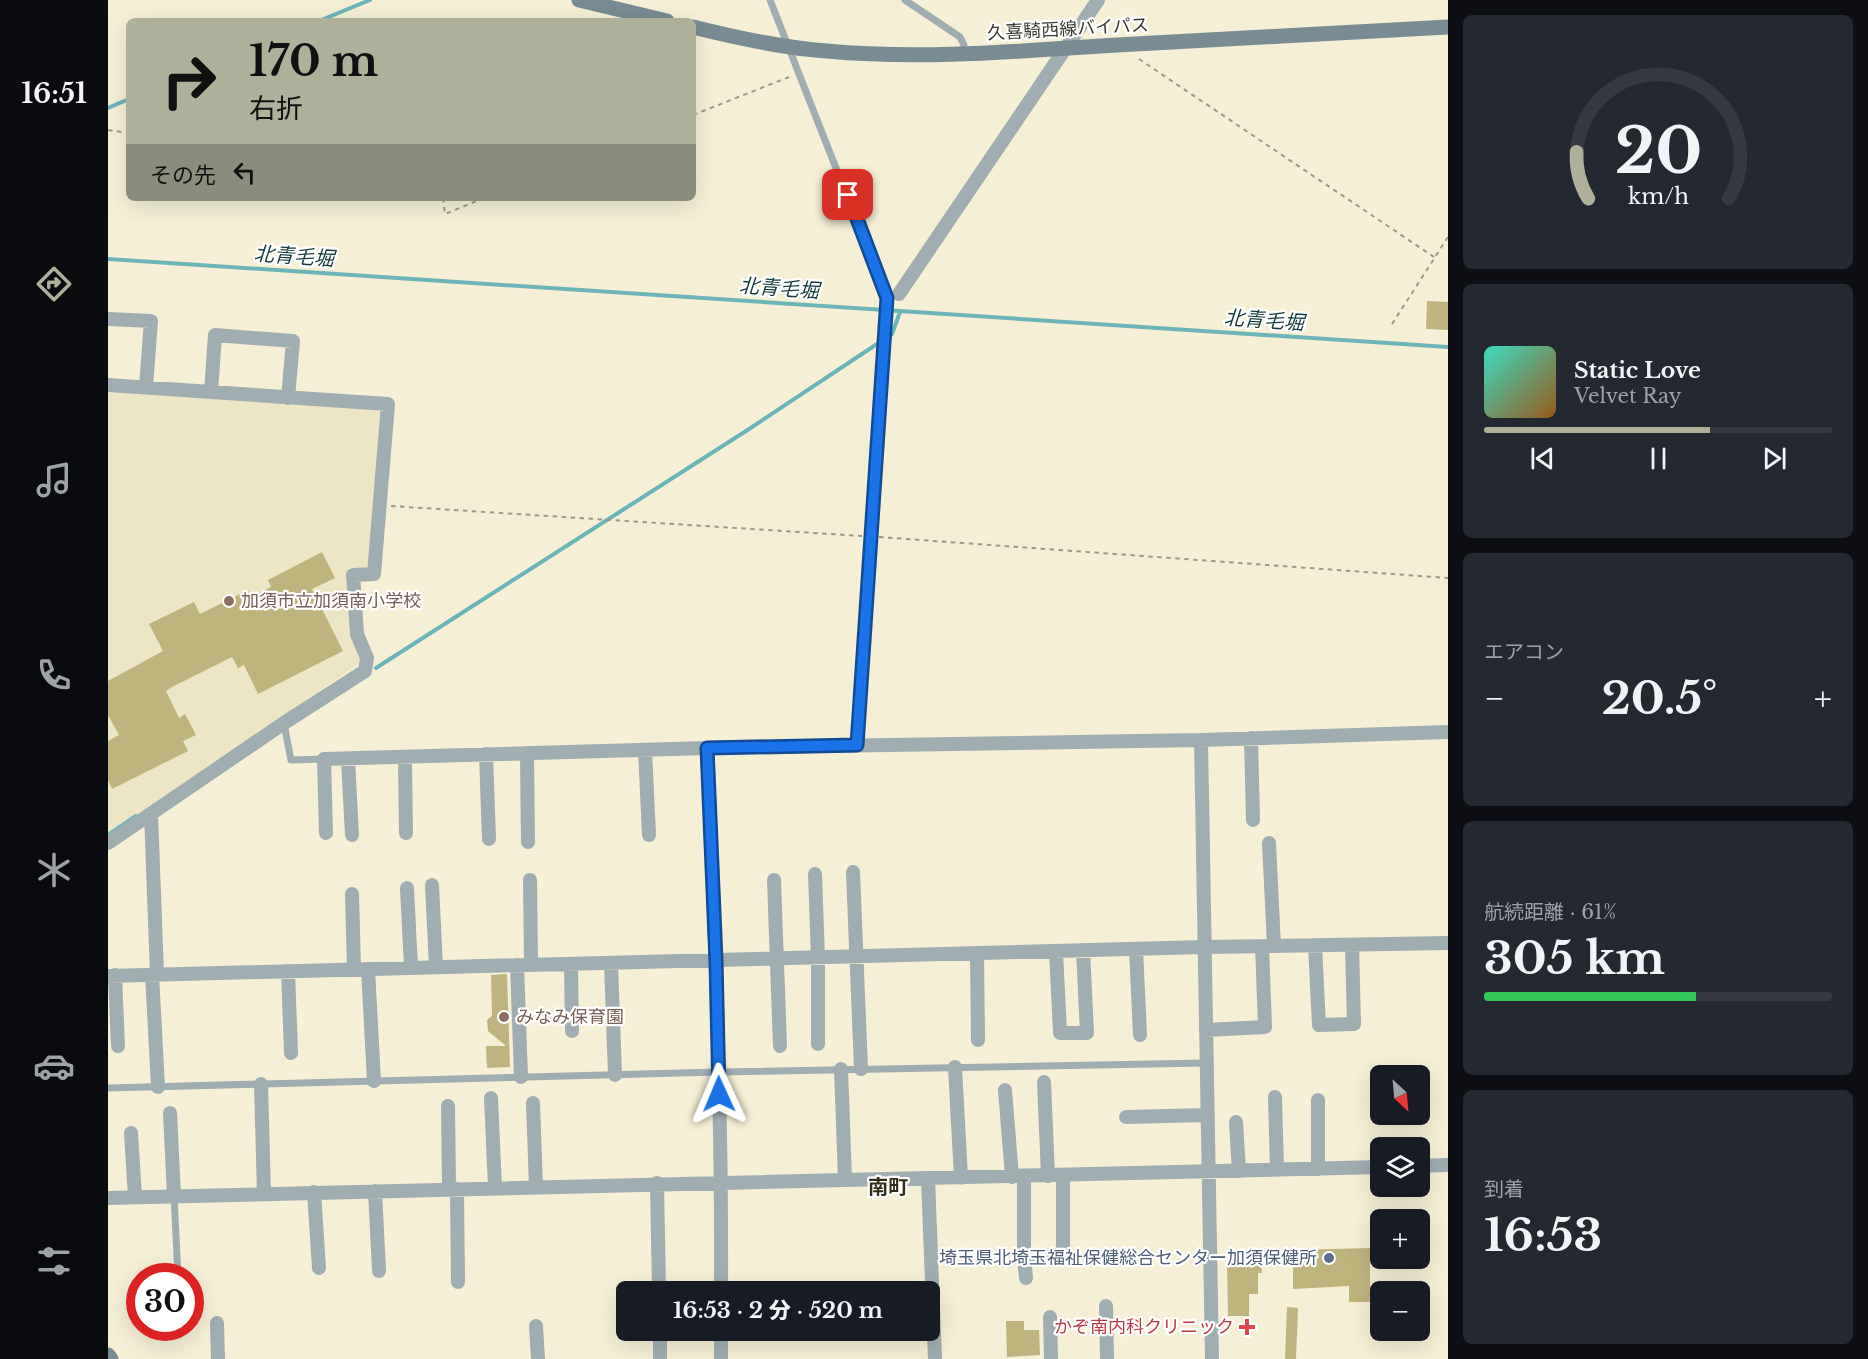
<!DOCTYPE html>
<html lang="ja">
<head>
<meta charset="utf-8">
<style>
	:root { --surface:#171b24; --page:#242831; --text:#f1f3f6; --muted:#9ea1a6; --line:#363941; --accent:#aeb09a }
	body { margin:0; font-family:"Libre Baskerville","Noto Sans JP",serif; background:var(--page); color:var(--text); height:100vh; display:flex; flex-direction:column; font-size:22px; white-space:nowrap }
	* { box-sizing:border-box; margin:0 }
	p { font-size:20px; color:var(--muted) }
	.icon { flex:none; width:33px; height:33px; fill:none; stroke:currentColor; stroke-width:2; stroke-linecap:round; stroke-linejoin:round }
	.map { position:relative; flex:1; overflow:hidden }
	.side { display:flex; flex-direction:column; gap:15px; padding:15px; background:#0d0f14; width:420px }
	.side>* { flex:none }
	.hud { position:absolute; left:18px; top:18px; width:570px; height:183px; border-radius:9px; box-shadow:0 6px 24px #0002; background:#aeb09a; color:#111; overflow:hidden }
	.needle { width:39px; rotate:154deg }
	.fabs { position:absolute; left:1262px; top:1065px; display:grid; gap:12px }
	.fabs a { display:grid; place-items:center; width:60px; height:60px; border-radius:9px; background:var(--surface); box-shadow:0 6px 24px #0002; font-size:30px }
	.speed { position:absolute; left:18px; top:1263px; display:flex; gap:12px; font-size:30px; font-weight:700; text-align:center }
	.speed>* { display:grid; place-content:center; width:78px; height:78px; border-radius:50%; background:var(--surface); box-shadow:0 6px 24px #0002; line-height:1 }
	.speed .limit { border:9px solid #d22; background:#fff; color:#111 }
	.pin { position:absolute; display:grid; place-items:center; width:51px; height:51px; color:#fff; margin:-26px; border-radius:12px; box-shadow:0 3px 9px #0006 }
	.me { position:absolute; width:66px; margin:-33px; rotate:359deg; stroke-linejoin:round; filter:drop-shadow(0 0 4px #0008) }
	.turn { display:flex; align-items:center; gap:21px; height:126px; padding:0 24px; font-size:27px }
	.turn .icon { width:78px; height:78px; stroke-width:2.5 }
	.turn b { display:block; font-size:42px; line-height:51px }
	.then { display:flex; align-items:center; height:57px; padding:0 24px; background:#0003; gap:12px; font-size:22px }
	.big { font-size:45px; font-weight:800; line-height:1.1 }
	.side .tile { flex:1; display:flex; flex-direction:column; justify-content:center; gap:9px; min-width:0; padding:0 21px; border-radius:9px; background:var(--page) }
	.side .dial { align-items:center; gap:0 }
	.dial svg { height:156px; overflow:visible; fill:none; stroke:var(--line); stroke-width:7; stroke-linecap:round; text-anchor:middle }
	.dial text { fill:var(--text); stroke:none }
	.song { display:flex; align-items:center; gap:18px }
	.cover { width:72px; height:72px; border-radius:9px; background:linear-gradient(135deg,hsl(170 70% 55%),hsl(30 70% 35%)) }
	.played { height:6px; border-radius:3px; background:linear-gradient(90deg,var(--accent) 65%,var(--line) 65%) }
	.keys { display:flex; justify-content:space-around; direction:ltr }
	.heat { display:flex; justify-content:space-between; align-items:center; font-size:33px; direction:ltr }
	.charge { height:9px; border-radius:4px; background:linear-gradient(90deg,#34c759 61%,var(--line) 0) }
	.trip { position:absolute; left:508px; top:1281px; width:324px; height:60px; border-radius:9px; background:var(--surface); box-shadow:0 6px 24px #0002; font-weight:800; line-height:60px; text-align:center }
	main { display:flex; flex:1; min-height:0 }
	.dock { display:flex; flex-direction:column; width:108px; justify-content:space-around; align-items:center; background:#090b0e; color:var(--muted) }
	.dock .icon { width:42px; height:42px }
	.dock .selected { color:var(--accent) }
	.dock b { font-size:27px; color:var(--text) }
	.map>svg:first-child { display:block }
	.built { fill:#ece6c4 }
	.lines { fill:none; stroke-linecap:round; stroke-linejoin:round }
	.stream { stroke:#6bb5b8; stroke-width:4 }
	.building { fill:#bfb47d }
	.path { stroke:#9e9a87; stroke-width:2; stroke-dasharray:4.5 4.5; stroke-linecap:butt }
	.service { stroke:#a0adb1; stroke-width:7 }
	.minor { stroke:#a0adb1; stroke-width:14 }
	.secondary { stroke:#798c93; stroke-width:15 }
	.route-casing { stroke:#114b97; stroke-width:15 }
	.route { stroke:#1a73e8; stroke-width:10 }
	.education-dot { fill:#8d6e63; stroke:#fff; stroke-width:2 }
	.service-dot { fill:#5c6f8a; stroke:#fff; stroke-width:2 }
	.health-dot { fill:#e0444e; stroke:#fff; stroke-width:2 }
	.labels { text-anchor:middle; dominant-baseline:central; stroke-width:4.5; stroke-linejoin:round; paint-order:stroke }
	.street-label { font-size:18px; fill:#3c3a30; stroke:#fff }
	.education-label { font-size:18px; fill:#785e54; stroke:#fff; text-anchor:start }
	.service-label { font-size:18px; fill:#4e5e75; stroke:#fff; text-anchor:end }
	.health-label { font-size:18px; fill:#be3a42; stroke:#fff; text-anchor:end }
	.water-label { font-size:20px; font-style:italic; fill:#163b3c; stroke:#fff }
	.neighbourhood-label { font-size:20px; font-weight:bold; fill:#312d18; stroke:#fff }
</style>
</head>
<body>
<main>
<nav class="dock">
<b>16:51</b>
<svg class="icon selected" aria-label="directions" viewBox="0 0 24 24"><path d="M12 3l9 9-9 9-9-9zM9 14v-3h6M13 9l2 2-2 2"/></svg>
<svg class="icon" aria-label="music" viewBox="0 0 24 24"><path d="M9 18V5l10-2v13"/><circle cx="6" cy="18" r="3"/><circle cx="16" cy="16" r="3"/></svg>
<svg class="icon" aria-label="phone" viewBox="0 0 24 24"><path d="M5 4h4l2 5-3 2q2 4 5 5l2-3 5 2v4C11 20 4 13 5 4z"/></svg>
<svg class="icon" aria-label="climate" viewBox="0 0 24 24"><path d="M12 3v18M4 7l16 10M4 17L20 7"/></svg>
<svg class="icon" aria-label="car" viewBox="0 0 24 24"><path d="M5 17H2v-5l4-1 3-4h7l3 4 3 1v5h-3M9 17h6M6 11h13"/><circle cx="7" cy="17" r="2"/><circle cx="17" cy="17" r="2"/></svg>
<svg class="icon" aria-label="filters" viewBox="0 0 24 24"><path d="M4 7h16M4 17h16"/><circle cx="9" cy="7" r="2"/><circle cx="15" cy="17" r="2"/></svg>
</nav>
<div class="map">
<svg width="1340" height="1359" viewBox="0 0 1340 1359">
	<rect width="100%" height="100%" fill="#f5f0d5"/>
	<path class="built" d="M 0,388 L 273,410 L 261,568 L 240,568 L 245,635 L 254,658 L 252,663 L 0,836 Z"/>
	<g class="lines">
		<path class="stream" d="M 211,21 L 262,0
			M 0,108 L 21,99
			M 0,259 L 1340,347
			M 268,668 L 638,431 L 784,334 L 792,312
			M 0,835 L 28,816"/>
	</g>
	<path class="building" d="M 1319,301 L 1340,302 L 1340,330 L 1318,329 Z
		M 214,552 L 227,578 L 204,589 L 235,651 L 150,694 L 136,665 L 130,668 L 124,657 L 64,687 L 58,691 L 71,718 L 77,714 L 88,735 L 75,741 L 80,751 L 4,789 L 0,780 L 0,741 L 11,735 L 0,715 L 0,681 L 55,651 L 41,624 L 86,602 L 92,614 L 140,590 L 143,597 L 163,587 L 160,580 Z
		M 399,974 L 402,1067 L 379,1068 L 378,1046 L 398,1046 L 380,1031 L 379,1020 L 384,1016 L 383,975 Z
		M 1262,1248 L 1262,1302 L 1241,1302 L 1241,1286 L 1185,1289 L 1185,1250 Z
		M 1119,1261 L 1153,1261 L 1154,1273 L 1150,1273 L 1150,1294 L 1141,1294 L 1141,1316 L 1120,1316 Z
		M 1179,1307 L 1190,1308 L 1188,1359 L 1177,1359 Z
		M 898,1321 L 916,1321 L 916,1330 L 931,1330 L 932,1355 L 899,1357 Z"/>
	<g class="lines">
		<path class="path" d="M 1031,59 L 1326,257
			M 585,115 L 681,77
			M 0,130 L 21,133
			M 335,198 L 337,214 L 376,198
			M 1284,324 L 1340,237
			M 283,506 L 754,536
			M 771,537 L 1340,578"/>
		<path class="service" d="M 662,0 L 779,298 L 749,745
			M 797,0 L 852,37 L 856,45 L 856,53
			M 176,724 L 183,760 L 216,759
			M 0,1088 L 611,1072 L 1098,1063
			M 66,1196 L 70,1276"/>
		<path class="minor" d="M 791,294 L 990,0
			M 0,319 L 43,321 L 38,387
			M 0,385 L 280,404 L 266,574 L 245,575 L 249,634 L 259,658 L 257,671 L 176,723 L 0,843
			M 103,392 L 107,335 L 185,341 L 180,398
			M 1143,738 L 1145,820
			M 1093,740 L 1104,1359
			M 599,748 C 607,929 614,1110 613,1292
			M 537,750 L 541,835
			M 419,753 L 420,842
			M 378,754 L 381,839
			M 297,757 L 298,833
			M 240,759 L 244,835
			M 43,814 L 49,974
			M 218,833 L 216,759 L 599,748 L 1093,740 L 1340,732
			M 1161,843 L 1166,946
			M 745,872 L 753,1069
			M 707,874 L 710,958 L 710,1044
			M 422,880 L 423,965
			M 666,880 L 672,1046
			M 324,885 L 328,967
			M 299,888 L 303,968
			M 244,894 L 246,969
			M 1207,945 L 1211,1025 L 1246,1024 L 1244,945
			M 1028,949 L 1032,1035
			M 948,951 L 952,1033 L 979,1033 L 975,950
			M 869,953 L 870,1040
			M 503,963 L 507,1075
			M 463,964 L 464,1031
			M 409,965 L 413,1077
			M 260,969 L 266,1081
			M 180,971 L 183,1053
			M 44,974 L 50,1087
			M 7,975 L 10,1046
			M 0,976 L 1096,947 L 1340,943
			M 1098,1030 L 1157,1027 L 1154,946
			M 847,1067 L 853,1178
			M 733,1069 L 737,1180
			M 936,1082 L 940,1176
			M 153,1084 L 156,1194
			M 897,1090 L 904,1177
			M 1167,1097 L 1169,1170
			M 383,1098 L 387,1188
			M 1210,1100 L 1210,1169
			M 425,1103 L 428,1187
			M 340,1106 L 341,1189
			M 62,1113 L 66,1196
			M 1018,1117 L 1099,1115
			M 1128,1122 L 1131,1171
			M 23,1133 L 27,1197
			M 1311,1166 L 1340,1165
			M 916,1177 L 916,1257 L 918,1278
			M 820,1179 L 827,1359
			M 549,1183 L 551,1292
			M 349,1189 L 350,1282
			M 267,1191 L 271,1271
			M 206,1192 L 211,1268
			M 0,1198 L 1272,1167
			M 916,1257 L 955,1257 L 955,1176
			M 998,1306 L 999,1359
			M 942,1317 L 943,1359
			M 109,1323 L 110,1359
			M 428,1326 L 430,1359
			M 552,1330 L 552,1359
			M 613,1359 L 613,1330"/>
		<path class="secondary" d="M 471,0 L 559,21
			M 585,27 C 629,38 674,48 719,51 C 815,60 913,51 1009,45 C 1119,39 1230,33 1340,27
			M 0,1355 L 3,1359"/>
	</g>
	<g class="lines">
		<g class="route-casing">
			<path id="route" d="M 611,1094 L 608,960 L 599,748 L 749,745 L 779,298 L 740,195"/>
		</g>
		<use href="#route" class="route"/>
	</g>
	<g class="education-dot">
		<circle cx="121" cy="601" r="6"/>
		<circle cx="396" cy="1017" r="6"/>
	</g>
	<circle class="service-dot" cx="1221" cy="1258" r="6"/>
	<path class="health-dot" d="M1136 1318h6v6h6v6h-6v6h-6v-6h-6v-6h6z"/>
	<g class="labels">
		<g class="street-label">
			<text transform="translate(960 29) rotate(-3)">久喜騎西線バイパス</text>
		</g>
		<g class="education-label">
			<text x="133" y="601">加須市立加須南小学校</text>
			<text x="408" y="1017">みなみ保育園</text>
		</g>
		<g class="service-label">
			<text x="1209" y="1258">埼玉県北埼玉福祉保健総合センター加須保健所</text>
		</g>
		<g class="health-label">
			<text x="1126" y="1327">かぞ南内科クリニック</text>
		</g>
		<g class="water-label">
			<text transform="translate(186 256) rotate(4)">北青毛堀</text>
			<text transform="translate(671 288) rotate(4)">北青毛堀</text>
			<text transform="translate(1156 320) rotate(4)">北青毛堀</text>
		</g>
		<g class="neighbourhood-label">
			<text x="780" y="1187">南町</text>
		</g>
	</g>
</svg>
<div class="fabs">
<a><svg class="needle" viewBox="-14 -14 28 28"><path d="M0-13l5 13h-10z" fill="#e53935"/><path d="M0 13l5-13h-10z" fill="#9ea1a6"/></svg></a>
<a><svg class="icon" aria-label="layers" viewBox="0 0 24 24"><path d="M12 4l9 5-9 5-9-5zM3 14l9 5 9-5"/></svg></a>
<a>+</a>
<a>−</a>
</div>
<div class="speed"><div class="limit">30</div></div>
<div class="pin" style="left:740px;top:195px;background:#d93025"><svg class="icon" aria-label="arrive" viewBox="0 0 24 24"><path d="M6 21V4h12l-3 4 3 4H6"/></svg></div>
<svg class="me" style="left:611px;top:1094px" viewBox="-20 -20 40 40"><path d="M0-17L14 15 0 8-14 15z" fill="#1a73e8" stroke="#fff" stroke-width="4"/></svg>
<div class="trip">16:53 · 2 分 · 520 m</div>
<div class="hud">
<div class="turn"><svg class="icon" aria-label="right" viewBox="0 0 24 24"><path d="M7 20v-9h11M14 6l5 5-5 5"/></svg><div><b>170 m</b>右折</div></div>
<div class="then">その先<svg class="icon" aria-label="left" viewBox="0 0 24 24"><path d="M17 20v-9H6M10 6l-5 5 5 5"/></svg></div>
</div>
</div>
<section class="side">
<div class="tile dial"><svg viewBox="0 0 100 80">
<path d="M14 69A42 42 0 1 1 86 69"/>
<path d="M14 69A42 42 0 0 1 8 45" stroke="#aeb09a"/>
<text x="50" y="56" font-size="32" font-weight="700">20</text>
<text x="50" y="72" font-size="11">km/h</text>
</svg></div>
<div class="tile">
<div class="song"><i class="cover"></i><div><b>Static Love</b><p>Velvet Ray</p></div></div>
<div class="played"></div>
<div class="keys"><svg class="icon" aria-label="previous" viewBox="0 0 24 24"><path d="M18 5L8 12l10 7zM5 5v14"/></svg><svg class="icon" aria-label="pause" viewBox="0 0 24 24"><path d="M8 5v14M16 5v14"/></svg><svg class="icon" aria-label="next" viewBox="0 0 24 24"><path d="M6 5l10 7-10 7zM19 5v14"/></svg></div>
</div>
<div class="tile"><p>エアコン</p>
<div class="heat"><a>−</a><b class="big">20.5°</b><a>+</a></div>
</div>
<div class="tile"><p>航続距離 · 61%</p><b class="big">305 km</b><div class="charge"></div></div>
<div class="tile"><p>到着</p><b class="big">16:53</b></div>
</section>
</main>
</body>
</html>
